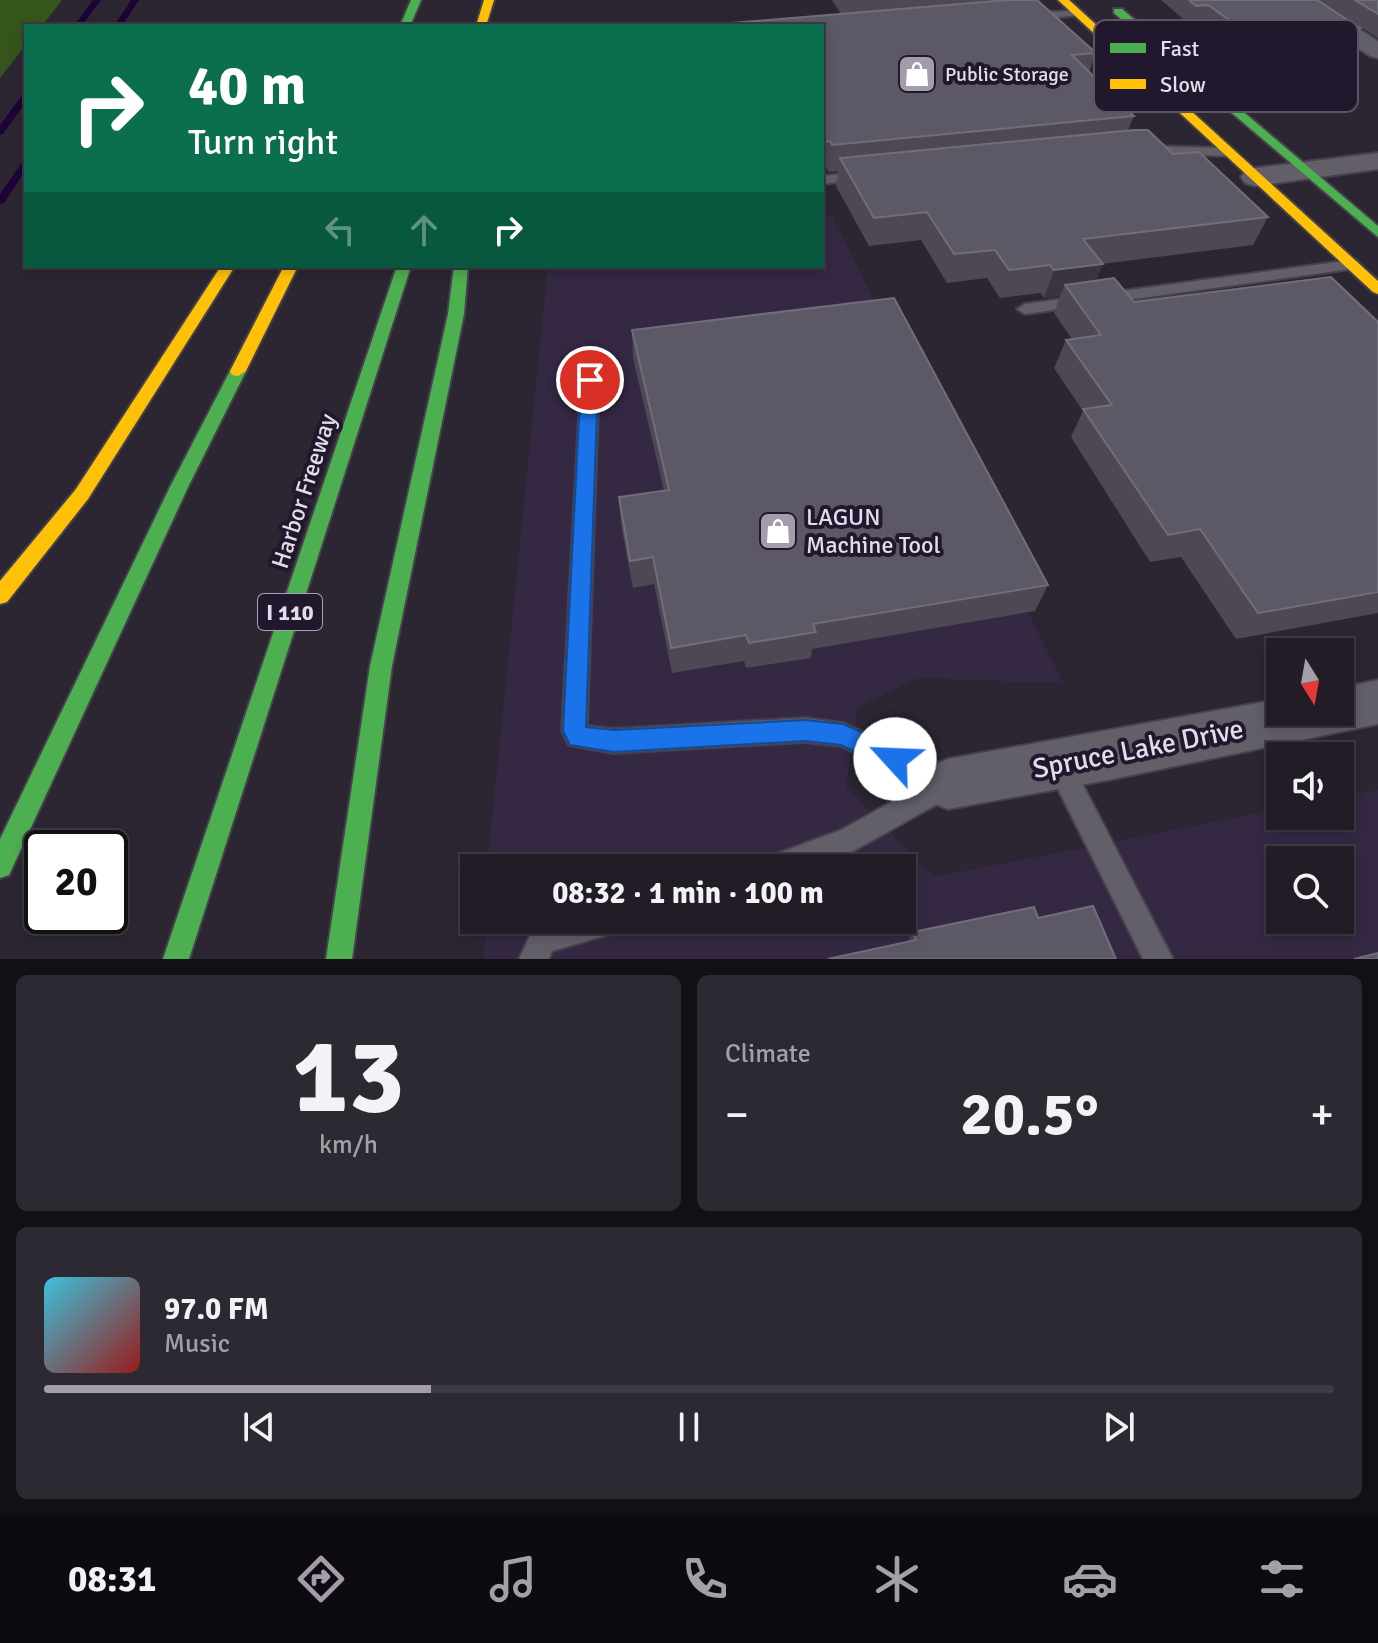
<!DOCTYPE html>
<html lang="en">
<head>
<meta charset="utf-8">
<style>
	:root { --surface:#211c26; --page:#2d2932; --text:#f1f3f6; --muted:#a2a1a7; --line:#3e3a43; --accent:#a29cab }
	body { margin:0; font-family:Signika,sans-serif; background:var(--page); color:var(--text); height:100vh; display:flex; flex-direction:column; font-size:30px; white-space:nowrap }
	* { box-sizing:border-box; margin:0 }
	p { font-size:26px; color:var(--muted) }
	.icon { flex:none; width:44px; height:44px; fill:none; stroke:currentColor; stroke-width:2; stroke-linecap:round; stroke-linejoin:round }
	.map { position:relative; height:959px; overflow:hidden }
	.side { display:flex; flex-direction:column; gap:16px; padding:16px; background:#120f15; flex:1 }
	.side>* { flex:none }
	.banner { position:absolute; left:24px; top:24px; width:800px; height:244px; border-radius:0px; box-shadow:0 4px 12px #0003,0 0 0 2px var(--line); background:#0b6e4f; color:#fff; overflow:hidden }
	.needle { width:52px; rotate:169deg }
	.tools { position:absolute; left:1266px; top:638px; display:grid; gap:16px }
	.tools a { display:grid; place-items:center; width:88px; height:88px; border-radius:0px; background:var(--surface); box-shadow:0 4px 12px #0003,0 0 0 2px var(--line); font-size:40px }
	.speed { position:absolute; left:24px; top:830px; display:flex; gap:16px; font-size:40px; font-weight:700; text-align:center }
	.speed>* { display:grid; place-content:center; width:104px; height:104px; border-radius:50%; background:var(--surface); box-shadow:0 4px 12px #0003,0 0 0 2px var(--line); line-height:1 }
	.speed .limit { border:4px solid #111; border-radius:12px; background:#fff; color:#111 }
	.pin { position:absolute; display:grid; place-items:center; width:68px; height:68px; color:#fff; margin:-34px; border:4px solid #fff; border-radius:50%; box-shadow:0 2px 8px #0007 }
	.me { position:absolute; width:88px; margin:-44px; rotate:295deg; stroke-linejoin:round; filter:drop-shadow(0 0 6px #0008) }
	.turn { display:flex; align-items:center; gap:28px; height:168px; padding:0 32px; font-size:36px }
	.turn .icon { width:104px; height:104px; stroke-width:2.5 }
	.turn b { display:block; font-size:56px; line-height:68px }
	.lanes { display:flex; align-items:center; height:76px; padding:0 32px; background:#0003; justify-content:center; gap:40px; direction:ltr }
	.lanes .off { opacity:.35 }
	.big { font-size:60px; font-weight:800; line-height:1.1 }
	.side .card { flex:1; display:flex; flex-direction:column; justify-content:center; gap:12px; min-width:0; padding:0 28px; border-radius:12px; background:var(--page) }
	.side .dial { align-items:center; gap:0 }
	.dial b { font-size:104px; line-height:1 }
	.song { display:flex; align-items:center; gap:24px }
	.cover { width:96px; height:96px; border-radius:12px; background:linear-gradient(135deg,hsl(190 70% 55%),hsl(0 70% 35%)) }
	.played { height:8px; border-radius:4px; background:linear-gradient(90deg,var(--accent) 30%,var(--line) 30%) }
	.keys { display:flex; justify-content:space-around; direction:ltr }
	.heat { display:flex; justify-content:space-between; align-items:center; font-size:44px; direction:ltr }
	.side .tiles { flex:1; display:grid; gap:16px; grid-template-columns:1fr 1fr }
	.card:last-child { grid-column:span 2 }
	.trip { position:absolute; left:460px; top:854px; width:456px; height:80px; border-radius:0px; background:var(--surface); box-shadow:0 4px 12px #0003,0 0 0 2px var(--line); font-weight:800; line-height:80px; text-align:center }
	.dock { display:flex; height:128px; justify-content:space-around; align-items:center; background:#0d0b0f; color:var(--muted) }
	.dock .icon { width:56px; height:56px }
	.dock .current { color:var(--accent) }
	.dock b { font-size:36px; color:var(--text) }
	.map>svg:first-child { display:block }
	.built { fill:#342843; fill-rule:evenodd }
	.green { fill:#35551c }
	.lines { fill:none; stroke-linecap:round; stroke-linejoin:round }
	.stream { fill:#1f0337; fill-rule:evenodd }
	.lane-casing { stroke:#46414c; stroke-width:4 }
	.street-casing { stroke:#46414c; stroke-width:4 }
	.fast-casing { stroke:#46414c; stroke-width:4 }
	.slow-casing { stroke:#46414c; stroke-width:4 }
	.lane { fill:#635f69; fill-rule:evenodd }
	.street { fill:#635f69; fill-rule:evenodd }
	.fast { fill:#4caf50; fill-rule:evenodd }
	.slow { fill:#ffc107; fill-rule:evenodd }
	.wall { fill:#4d4854 }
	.shaded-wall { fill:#393440 }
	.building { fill:#5d5865; stroke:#726d7a; stroke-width:2 }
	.route { fill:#1a73e8; stroke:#114b97; stroke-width:2 }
	.labels { text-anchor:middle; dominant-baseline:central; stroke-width:8; stroke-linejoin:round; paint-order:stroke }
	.far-poi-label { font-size:20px; fill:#e2dceb; stroke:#22182e; text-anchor:start }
	.shield { fill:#22182e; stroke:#a8a1b2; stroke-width:2 }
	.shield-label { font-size:22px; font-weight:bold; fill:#e2dceb }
	.street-label { font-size:24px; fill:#e2dceb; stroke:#22182e }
	.poi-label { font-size:24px; fill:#e2dceb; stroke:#22182e; text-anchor:start }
	.near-street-label { font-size:28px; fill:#e2dceb; stroke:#22182e }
	.key { fill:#22182e; stroke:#5c5367; stroke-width:2 }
	.key-label { font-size:22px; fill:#e2dceb }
</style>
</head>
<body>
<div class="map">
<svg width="1378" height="959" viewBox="0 0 1378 959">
	<rect width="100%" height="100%" fill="#2c2633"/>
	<path class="built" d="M 832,215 L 1063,683 L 918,678 L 858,707 L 846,787 L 934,877 L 1280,809 L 1280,816 L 1340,816 L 1340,797 L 1378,790 L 1378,959 L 484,959 L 486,920 L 902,920 L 902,868 L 487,868 L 548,266 L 822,266 L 822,216 ZM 1280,860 L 1340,860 L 1340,920 L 1280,920 Z"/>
	<path class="green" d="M 0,0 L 62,0 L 42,26 L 26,26 L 26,45 L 0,78 Z"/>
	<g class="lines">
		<path class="stream" d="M 93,0 L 101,0 L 82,26 L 74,26 Z
			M 131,0 L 139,0 L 122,26 L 114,26 Z
			M 26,93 L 26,102 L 3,134 L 0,135 L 0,125 L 23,94 Z
			M 26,160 L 26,170 L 4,203 L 0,204 L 0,194 L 23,161 Z"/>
		<g class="lane-casing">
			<path id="lane" d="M 1077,10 L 1081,11 L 1081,15 L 1029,20 L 1023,17 L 1029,14 Z
				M 1144,146 L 1228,148 L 1235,152 L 1228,156 L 1139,153 L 1137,150 Z
				M 862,172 L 867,173 L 867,179 L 822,184 L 822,176 Z
				M 1352,260 L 1358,262 L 1358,268 L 1025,314 L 1017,309 L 1025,304 Z
				M 590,374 L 599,380 L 587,726 L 614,729 L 805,718 L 843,723 L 957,775 L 961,784 L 957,793 L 848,854 L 812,868 L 761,868 L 765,858 L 841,830 L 922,785 L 841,746 L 805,742 L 614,753 L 569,745 L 562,731 L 581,380 Z
				M 1059,753 L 1068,756 L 1173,959 L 1143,959 L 1046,765 L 1050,756 Z
				M 561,920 L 629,920 L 625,930 L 552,951 L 549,959 L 519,959 L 533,929 Z"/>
		</g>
		<g class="street-casing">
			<path id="street" d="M 1286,0 L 1312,0 L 1378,41 L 1378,58 L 1370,56 Z
				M 1378,153 L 1378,169 L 1255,186 L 1245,183 L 1241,177 L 1245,171 L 1255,168 Z
				M 1378,680 L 1378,724 L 1108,780 L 948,809 L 930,802 L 922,784 L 930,766 L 948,759 L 1280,699 L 1280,712 L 1340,712 L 1340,688 Z"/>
		</g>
		<g class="fast-casing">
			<path id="fast" d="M 411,0 L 421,0 L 410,26 L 400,26 Z
				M 1114,9 L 1122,9 L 1378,226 L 1378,237 L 1114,13 Z
				M 397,266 L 411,266 L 189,959 L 163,959 Z
				M 454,266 L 468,266 L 464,314 L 392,666 L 352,959 L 326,959 L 370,666 L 448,314 Z
				M 238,366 L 246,371 L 188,487 L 9,875 L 0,878 L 0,839 L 170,487 L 230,371 Z"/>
		</g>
		<g class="slow-casing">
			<path id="slow" d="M 484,0 L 494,0 L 486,26 L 476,26 Z
				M 1058,0 L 1069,0 L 1378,281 L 1378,294 L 1373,292 Z
				M 221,266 L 235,266 L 88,499 L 7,602 L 0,604 L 0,581 L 76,489 Z
				M 284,266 L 298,266 L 246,371 L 238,376 L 232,375 L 230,371 Z"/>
		</g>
		<use href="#lane" class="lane"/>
		<use href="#street" class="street"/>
		<use href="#fast" class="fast"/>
		<use href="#slow" class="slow"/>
	</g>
	<path class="wall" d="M 832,0 L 1037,0 L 1096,53 L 1089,72 L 1134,116 L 1128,130 L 1173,154 L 1268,217 L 1253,245 L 1102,264 L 1096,280 L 1134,302 L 1378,322 L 1378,613 L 1236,639 L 1181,557 L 1150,562 L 1071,437 L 1083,411 L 1054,368 L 1066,340 L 1072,339 L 1054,313 L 1060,296 L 1044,298 L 1040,293 L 1000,298 L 987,278 L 947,283 L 921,240 L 869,246 L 836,186 L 838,171 L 829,172 L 826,168 L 822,168 L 822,26 L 841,14 Z
		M 1161,0 L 1317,0 L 1360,28 L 1350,46 L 1317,50 L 1313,58 L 1257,63 L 1201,23 L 1189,24 Z
		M 1317,0 L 1378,0 L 1378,38 Z
		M 632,330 L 1048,585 L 1035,611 L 812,649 L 811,658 L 746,668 L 744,661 L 672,673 L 654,584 L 633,588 L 621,525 L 619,497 L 664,491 L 633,358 Z
		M 1038,918 L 907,942 L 913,932 Z"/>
	<path class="shaded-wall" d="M 1103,264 L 1091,292 L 1065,285 L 1060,296 L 1044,298 L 1054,270 Z"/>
	<path class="building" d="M 1008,0 L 1037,0 L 1096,53 L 1072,55 L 1134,116 L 832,145 L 830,141 L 822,142 L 822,26 L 696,26 Z
		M 1189,0 L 1317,0 L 1360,28 L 1312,33 L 1322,40 L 1265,45 L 1208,5 L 1196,6 Z
		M 1355,0 L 1378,0 L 1378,14 Z
		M 1134,130 L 1148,130 L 1173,154 L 1199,152 L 1268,217 L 1083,239 L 1103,264 L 1054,270 L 1050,265 L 1009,270 L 995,250 L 954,254 L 927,212 L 874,218 L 840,158 Z
		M 1331,277 L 1378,322 L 1378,592 L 1258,613 L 1200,529 L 1168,535 L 1083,409 L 1112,405 L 1066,340 L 1101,335 L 1065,285 L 1114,278 L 1134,302 Z
		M 894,298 L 1048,585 L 813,624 L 816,632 L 749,643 L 746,635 L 671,648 L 653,557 L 630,561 L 619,497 L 669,490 L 632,330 Z
		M 1093,906 L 1116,959 L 828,959 L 916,940 L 913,932 L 1034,907 L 1038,918 Z
		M 1378,953 L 1378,959 L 1354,959 Z"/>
	<path class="route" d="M 590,375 L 598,380 L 586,727 L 614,730 L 805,720 L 843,724 L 904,751 L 907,759 L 904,767 L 895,770 L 841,745 L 805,741 L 614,752 L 570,745 L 563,731 L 581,380 Z"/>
	<defs>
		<g id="shop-square" transform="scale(2)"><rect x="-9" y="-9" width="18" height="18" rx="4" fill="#a29cab" stroke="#22182e"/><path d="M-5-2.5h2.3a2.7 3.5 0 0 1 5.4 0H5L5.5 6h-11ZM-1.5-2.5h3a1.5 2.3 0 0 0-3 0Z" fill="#fff"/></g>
	</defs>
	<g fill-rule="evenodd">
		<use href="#shop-square" x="917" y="74"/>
		<use href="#shop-square" x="778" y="531"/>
	</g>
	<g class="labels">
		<g class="far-poi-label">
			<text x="945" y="74">Public Storage</text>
		</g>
		<rect class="shield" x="258" y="594" width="64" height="36" rx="6"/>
		<g class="shield-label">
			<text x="290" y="612">I 110</text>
		</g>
		<g class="street-label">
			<text transform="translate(304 491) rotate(-72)">Harbor Freeway</text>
		</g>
		<g class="poi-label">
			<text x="806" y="517">LAGUN<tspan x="806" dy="28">Machine Tool</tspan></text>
		</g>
		<g class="near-street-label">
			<text transform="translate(1138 749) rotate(-11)">Spruce Lake Drive</text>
		</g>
	</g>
	<rect x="1094" y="20" width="264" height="92" rx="12" class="key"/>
	<rect x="1110" y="43" width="36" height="10" fill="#4caf50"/>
	<rect x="1110" y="79" width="36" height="10" fill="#ffc107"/>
	<g class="key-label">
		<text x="1160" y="56">Fast</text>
		<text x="1160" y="92">Slow</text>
	</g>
</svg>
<div class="tools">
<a><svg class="needle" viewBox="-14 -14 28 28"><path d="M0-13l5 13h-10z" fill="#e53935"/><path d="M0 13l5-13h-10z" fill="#a2a1a7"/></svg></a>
<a><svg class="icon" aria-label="sound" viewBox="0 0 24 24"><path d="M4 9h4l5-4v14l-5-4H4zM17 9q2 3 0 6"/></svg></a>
<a><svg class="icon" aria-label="search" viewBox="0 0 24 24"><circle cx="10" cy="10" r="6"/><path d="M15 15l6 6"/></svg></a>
</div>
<div class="speed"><div class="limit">20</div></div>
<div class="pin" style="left:590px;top:380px;background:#d93025"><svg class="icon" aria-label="arrive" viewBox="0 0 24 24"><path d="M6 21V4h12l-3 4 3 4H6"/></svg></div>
<svg class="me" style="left:895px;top:759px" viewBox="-20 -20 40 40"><circle r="19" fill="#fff"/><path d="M0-13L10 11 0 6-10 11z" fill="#1a73e8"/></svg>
<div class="trip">08:32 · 1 min · 100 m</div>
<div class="banner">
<div class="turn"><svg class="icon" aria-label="right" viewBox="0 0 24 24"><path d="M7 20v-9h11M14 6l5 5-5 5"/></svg><div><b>40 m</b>Turn right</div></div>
<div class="lanes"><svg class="icon off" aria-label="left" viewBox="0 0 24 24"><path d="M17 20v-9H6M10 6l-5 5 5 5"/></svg><svg class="icon off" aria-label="ahead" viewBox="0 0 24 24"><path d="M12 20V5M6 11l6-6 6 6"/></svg><svg class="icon" aria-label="right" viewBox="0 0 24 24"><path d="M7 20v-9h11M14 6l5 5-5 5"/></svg></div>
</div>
</div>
<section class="side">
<div class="tiles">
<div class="card dial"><b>13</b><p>km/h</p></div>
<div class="card"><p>Climate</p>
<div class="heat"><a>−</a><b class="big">20.5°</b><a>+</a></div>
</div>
<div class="card">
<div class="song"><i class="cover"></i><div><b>97.0 FM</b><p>Music</p></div></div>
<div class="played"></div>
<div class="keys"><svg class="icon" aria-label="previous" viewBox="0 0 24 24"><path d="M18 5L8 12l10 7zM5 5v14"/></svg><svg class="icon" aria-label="pause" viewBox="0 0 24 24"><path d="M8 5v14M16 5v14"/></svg><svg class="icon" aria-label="next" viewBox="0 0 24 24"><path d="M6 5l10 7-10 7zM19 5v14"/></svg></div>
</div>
</div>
</section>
<nav class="dock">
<b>08:31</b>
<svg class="icon current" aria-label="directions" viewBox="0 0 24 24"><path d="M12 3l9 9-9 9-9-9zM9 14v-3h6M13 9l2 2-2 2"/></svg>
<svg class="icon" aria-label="music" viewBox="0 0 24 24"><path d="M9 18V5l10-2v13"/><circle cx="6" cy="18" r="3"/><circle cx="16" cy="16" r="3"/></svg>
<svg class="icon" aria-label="phone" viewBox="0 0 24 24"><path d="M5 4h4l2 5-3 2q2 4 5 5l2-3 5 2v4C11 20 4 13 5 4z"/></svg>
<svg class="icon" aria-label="climate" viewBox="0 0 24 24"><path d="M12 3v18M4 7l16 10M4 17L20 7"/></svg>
<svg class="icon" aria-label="car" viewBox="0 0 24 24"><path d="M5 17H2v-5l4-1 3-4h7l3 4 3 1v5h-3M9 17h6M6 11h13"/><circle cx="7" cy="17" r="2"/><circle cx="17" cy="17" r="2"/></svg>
<svg class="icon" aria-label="filters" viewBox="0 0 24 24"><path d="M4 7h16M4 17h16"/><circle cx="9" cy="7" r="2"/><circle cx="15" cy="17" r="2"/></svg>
</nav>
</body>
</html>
